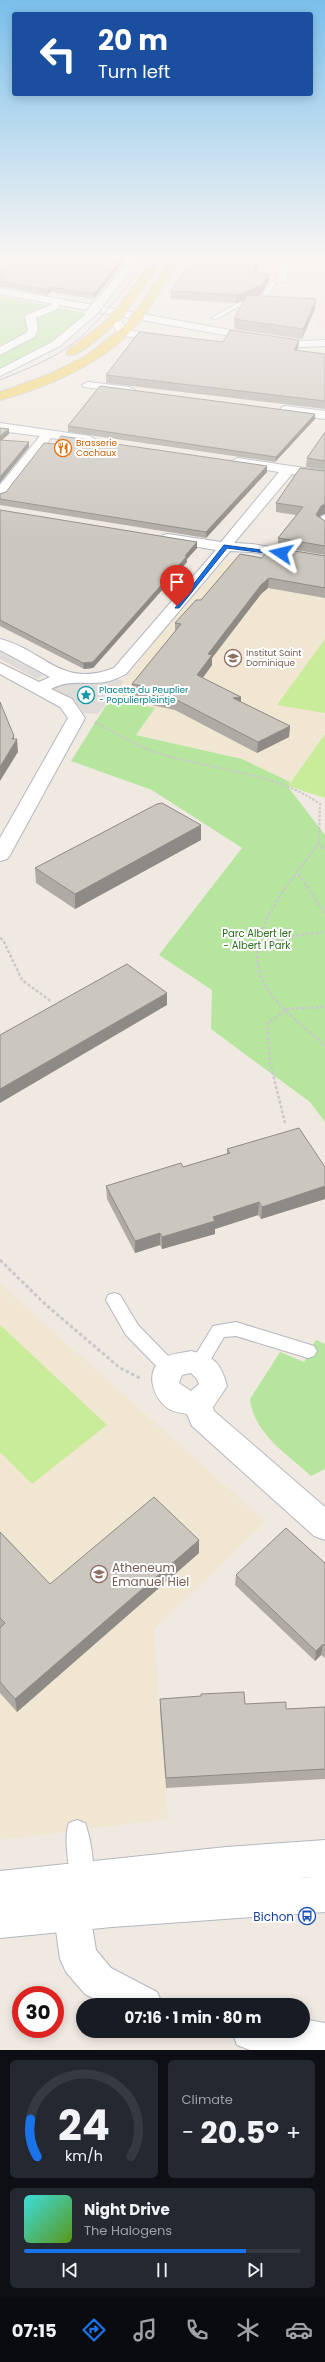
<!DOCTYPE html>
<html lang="en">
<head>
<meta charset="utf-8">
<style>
	:root { --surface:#171b24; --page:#242831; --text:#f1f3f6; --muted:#9ea1a6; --line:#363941; --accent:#1a73e8 }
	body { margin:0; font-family:Poppins,sans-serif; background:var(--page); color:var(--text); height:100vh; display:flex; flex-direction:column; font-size:15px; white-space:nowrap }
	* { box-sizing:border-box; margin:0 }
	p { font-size:13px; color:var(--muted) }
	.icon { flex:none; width:22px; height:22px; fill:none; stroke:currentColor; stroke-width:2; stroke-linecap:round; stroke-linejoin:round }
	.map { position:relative; height:2050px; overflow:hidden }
	.drawer { display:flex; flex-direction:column; gap:10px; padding:10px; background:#0d0f14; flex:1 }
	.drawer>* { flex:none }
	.banner { position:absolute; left:12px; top:12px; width:301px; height:84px; border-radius:4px; box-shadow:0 2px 10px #0003; background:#1a4fa0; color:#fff; overflow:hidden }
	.speed { position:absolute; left:12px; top:1986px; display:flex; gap:8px; font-size:20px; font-weight:700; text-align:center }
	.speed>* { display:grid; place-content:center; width:52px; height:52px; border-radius:50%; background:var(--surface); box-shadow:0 2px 10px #0003; line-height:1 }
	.speed .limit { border:6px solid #d22; background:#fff; color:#111 }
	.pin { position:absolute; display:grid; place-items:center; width:34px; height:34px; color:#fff; margin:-41px -17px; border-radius:50% 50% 50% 0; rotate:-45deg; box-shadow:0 0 4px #0007 }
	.pin .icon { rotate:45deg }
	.me { position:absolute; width:44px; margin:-22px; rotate:280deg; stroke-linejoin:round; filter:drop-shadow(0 0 3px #0008) }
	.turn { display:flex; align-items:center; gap:14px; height:84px; padding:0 20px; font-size:18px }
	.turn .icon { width:52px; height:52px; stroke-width:2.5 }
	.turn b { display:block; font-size:28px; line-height:34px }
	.big { font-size:30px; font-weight:700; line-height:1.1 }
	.drawer .card { flex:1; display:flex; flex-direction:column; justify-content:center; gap:6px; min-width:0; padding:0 14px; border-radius:6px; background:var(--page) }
	.drawer .dial { align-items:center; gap:0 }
	.dial svg { height:104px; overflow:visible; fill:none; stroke:var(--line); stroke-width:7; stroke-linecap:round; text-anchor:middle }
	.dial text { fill:var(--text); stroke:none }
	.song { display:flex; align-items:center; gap:12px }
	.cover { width:48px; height:48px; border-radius:6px; background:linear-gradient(135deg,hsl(180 70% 55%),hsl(90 70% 35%)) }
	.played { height:4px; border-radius:2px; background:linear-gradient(90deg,var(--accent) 80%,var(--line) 80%) }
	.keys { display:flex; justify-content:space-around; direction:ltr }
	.heat { display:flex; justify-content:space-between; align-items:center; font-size:22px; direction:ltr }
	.drawer .tiles { flex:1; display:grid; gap:10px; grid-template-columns:1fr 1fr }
	.card:last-child { grid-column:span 2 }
	.trip { position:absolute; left:76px; top:1998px; width:234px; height:40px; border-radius:20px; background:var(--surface); box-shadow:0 2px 10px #0003; font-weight:700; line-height:40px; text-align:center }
	.tab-bar { display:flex; height:64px; justify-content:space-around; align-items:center; background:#090b0e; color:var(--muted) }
	.tab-bar .icon { width:28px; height:28px }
	.tab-bar .active { color:var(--accent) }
	.tab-bar b { font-size:18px; color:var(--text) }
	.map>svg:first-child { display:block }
	.education { fill:#f0e6d1 }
	.medical { fill:#f5dfe0 }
	.green { fill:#b6e59e }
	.pitch { fill:#c9ec9a }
	.plaza { fill:#dfdcd8 }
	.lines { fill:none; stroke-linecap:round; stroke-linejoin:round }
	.lane-casing { stroke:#b4b7c1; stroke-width:2 }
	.street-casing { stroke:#b4b7c1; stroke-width:2 }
	.secondary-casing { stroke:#b4b7c1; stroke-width:2 }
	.primary-casing { stroke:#c9c9c9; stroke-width:2 }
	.path-far2 { stroke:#c9c9c9; stroke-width:2; stroke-dasharray:2.5 1.5; stroke-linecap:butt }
	.path-far1 { stroke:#c9c9c9; stroke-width:2.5; stroke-dasharray:3 2; stroke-linecap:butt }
	.path { stroke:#c9c9c9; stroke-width:3; stroke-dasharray:3.5 2.5; stroke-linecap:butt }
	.lane { fill:#fff; fill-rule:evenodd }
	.street { fill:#fff; fill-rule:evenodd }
	.secondary { fill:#fff; fill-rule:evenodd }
	.primary { fill:#f2d163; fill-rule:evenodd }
	.tram { stroke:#a3a6b8; stroke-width:1 }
	.street-bridge-casing { stroke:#b4b7c1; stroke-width:12; stroke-linecap:butt }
	.primary-bridge-casing { stroke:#c9c9c9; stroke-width:12; stroke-linecap:butt }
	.path-bridge { stroke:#c9c9c9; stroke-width:1; stroke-dasharray:1.5 1; stroke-linecap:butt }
	.street-bridge { stroke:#fff; stroke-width:10 }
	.primary-bridge { stroke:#f2d163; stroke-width:10 }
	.wall { fill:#afaba4 }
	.shaded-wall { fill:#8e8b86 }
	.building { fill:#cbc7bf; stroke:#8e8b86 }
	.route { fill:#1a73e8; stroke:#114b97 }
	.labels { text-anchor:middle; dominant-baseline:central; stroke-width:4; stroke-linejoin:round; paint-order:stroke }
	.far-food-label { font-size:9px; fill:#c56008; stroke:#fff; text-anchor:start }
	.far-education-label { font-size:9px; fill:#785e54; stroke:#fff; text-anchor:start }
	.far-culture-label { font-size:9px; fill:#0d838f; stroke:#fff; text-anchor:start }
	.park-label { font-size:10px; fill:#2c6e1b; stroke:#fff }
	.near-education-label { font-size:12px; fill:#785e54; stroke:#fff; text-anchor:start }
	.near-transit-label { font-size:12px; fill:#164399; stroke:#fff; text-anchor:end }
</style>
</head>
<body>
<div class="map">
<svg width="325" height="2050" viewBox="0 0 325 2050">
	<rect width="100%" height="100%" fill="#efe9e1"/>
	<path class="education" d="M 231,559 L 242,559 L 325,572 L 325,733 L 290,782 L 242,759 L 135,734 L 154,708 L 110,699 L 160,635 L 224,562 Z
		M 0,1284 L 266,1522 L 154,1629 L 168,1819 L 0,1840 Z"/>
	<path class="medical" d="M 296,256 L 325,256 L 325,329 L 316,328 L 323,308 L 265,304 L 274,287 L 287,276 Z"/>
	<path class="green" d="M 0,296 L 87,314 C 61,335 32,358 0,368 Z
		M 110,699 L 155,708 L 136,735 L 242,759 L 290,782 L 288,787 L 325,835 L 325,1122 L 310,1102 L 211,1029 L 212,990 L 159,955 L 242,848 L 152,790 L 71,761 Z
		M 316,1340 L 325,1344 L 325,1469 L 311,1476 C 286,1453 254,1434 250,1399 L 280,1352 L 304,1362 Z"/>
	<path class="pitch" d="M 325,639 L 325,713 L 277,705 Z
		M 325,734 L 325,798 L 288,786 Z
		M 0,1325 L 107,1425 L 32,1484 L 0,1452 Z"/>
	<path class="plaza" d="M 0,652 L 43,675 L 37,679 L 0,659 Z
		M 114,678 L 124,681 L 98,714 L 83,713 L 80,707 L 72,702 L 47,688 L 57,685 Z"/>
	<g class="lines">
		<g class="lane-casing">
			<path id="lane" d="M 273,281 L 276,283 L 266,297 L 242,305 L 216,319 L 211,318 L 238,303 L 262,295 Z
				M 325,515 L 325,530 L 317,524 L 322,516 Z
				M 114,1293 L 120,1295 L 138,1325 L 176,1364 L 179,1369 L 176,1374 L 170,1376 L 164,1374 L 126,1335 L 106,1300 L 108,1295 Z
				M 236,1322 L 314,1346 L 317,1351 L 314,1356 L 308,1358 L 236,1336 L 224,1337 L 205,1369 L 199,1371 L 193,1369 L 190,1364 L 213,1326 Z
				M 77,1820 L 85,1823 C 91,1838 97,1875 91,1889 L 83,1892 L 75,1889 C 69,1875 63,1837 69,1823 Z"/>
		</g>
		<g class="street-casing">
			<path id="street" d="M 132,256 L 142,256 L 102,307 L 94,307 L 94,303 Z
				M 271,256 L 284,256 L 292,261 L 287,275 L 287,281 L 284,282 L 281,281 L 277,275 L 282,262 Z
				M 55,303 L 59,304 L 59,308 L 36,318 L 38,330 L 34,337 L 0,355 L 0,347 L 26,333 L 28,330 L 25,317 L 26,315 Z
				M 90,311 L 95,314 L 94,316 L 60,346 L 0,376 L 0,369 L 52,342 Z
				M 88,382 L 129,387 L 135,390 L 129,393 L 84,387 L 82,385 Z
				M 286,406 L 325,411 L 325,419 L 282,413 L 280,410 L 282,407 Z
				M 0,423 L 90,436 L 96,440 L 90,444 L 51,438 L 5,497 L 0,498 L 0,485 L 40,436 L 0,431 Z
				M 237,458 L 325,471 L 325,479 L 292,474 L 234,543 L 252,544 L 325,557 L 325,565 L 252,552 L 230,551 L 126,674 C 119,677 112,681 105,682 C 84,685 70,679 51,689 L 72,699 L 85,718 L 10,855 L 7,859 L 0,861 L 0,838 L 68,718 L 60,707 L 0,674 L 0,663 L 39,682 L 50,677 L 0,650 L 0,639 C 45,650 60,689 114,668 L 216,550 L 163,541 L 161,538 L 163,535 L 168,534 L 221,542 L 279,472 L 232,465 L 231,462 Z
				M 191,1351 C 214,1356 221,1363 227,1386 L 213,1407 L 214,1411 L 325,1507 L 325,1540 L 314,1536 L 192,1426 L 187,1414 C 181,1413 174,1412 169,1409 C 152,1398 144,1370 164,1358 C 172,1353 183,1353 191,1351 ZM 191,1373 L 197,1379 L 199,1384 L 191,1391 L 179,1383 L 182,1375 Z
				M 70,1884 L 83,1889 L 88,1902 L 96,1950 L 111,1968 L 157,1992 L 163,2005 L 105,2005 L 85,1994 L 66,1972 L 60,1959 L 52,1902 L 57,1889 Z
				M 303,2019 L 325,2023 L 325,2050 L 250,2050 L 237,2045 L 232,2031 L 303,2031 Z"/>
		</g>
		<g class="secondary-casing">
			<path id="secondary" d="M 0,288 L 252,334 L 301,341 L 325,340 L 325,346 L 301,347 L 252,340 L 114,315 L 118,316 L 127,330 L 166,336 L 171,339 L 166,342 L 123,336 L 119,335 L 109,318 L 114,315 L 0,294 Z
				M 325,1840 L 325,1876 L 300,1878 L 325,1876 L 325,1912 L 112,1927 L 0,1938 L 0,1871 L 226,1847 Z"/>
		</g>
		<g class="primary-casing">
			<path id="primary" d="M 155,256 L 164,257 L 126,312 L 118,312 L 117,310 Z
				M 172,256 L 182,256 L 144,315 L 136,315 L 135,313 Z
				M 114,315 L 119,318 C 112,328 79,358 67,355 L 67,351 Z
				M 133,319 L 138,322 C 110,361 45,388 0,400 L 0,392 L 50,374 L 86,356 Z"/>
		</g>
		<path class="path-far2" d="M 116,693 L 150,700
			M 95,722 C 114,732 134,745 155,752 C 209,770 273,771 320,804 L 319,843 L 323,848
			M 315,848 L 319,843"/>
		<path class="path-far1" d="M 316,847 C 290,882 238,939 265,985 C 279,1009 305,1027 325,1046
			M 322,847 L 325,851
			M 298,874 L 325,913
			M 0,938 L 3,940 L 22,980 L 52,1002
			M 257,945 L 305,934 L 325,932
			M 285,1123 L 270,1062 L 267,1024 L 287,1009 L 325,1007"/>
		<path class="path" d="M 0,1260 L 45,1304 L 120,1368 L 140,1378"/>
		<use href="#lane" class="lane"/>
		<use href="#street" class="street"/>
		<use href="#secondary" class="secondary"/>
		<use href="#primary" class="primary"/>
		<path class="tram" d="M 0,380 C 26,369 54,359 76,341 C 102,320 130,283 150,256"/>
		<g class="street-bridge-casing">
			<path id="street-bridge" d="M 90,314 L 98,305"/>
		</g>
		<g class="primary-bridge-casing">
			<path id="primary-bridge" d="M 114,318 L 122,310
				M 133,322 L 140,313"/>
		</g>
		<path class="path-bridge" d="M 85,336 L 90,332"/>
		<use href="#street-bridge" class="street-bridge"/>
		<use href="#primary-bridge" class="primary-bridge"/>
	</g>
	<path class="wall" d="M 0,256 L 125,260 L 94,299 L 51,292 L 47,295 L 0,286 Z
		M 194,256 L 263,256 L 256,273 L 269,274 L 269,281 L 261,294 L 256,295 L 315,309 L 302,339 L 234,329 L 234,319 L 245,299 L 236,303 L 171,299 L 171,291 L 191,262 Z
		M 299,340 L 298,348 L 297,351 L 325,354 L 325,409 L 106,383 L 106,375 L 223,342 Z
		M 315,419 L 275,462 L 68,432 L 68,426 Z
		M 325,432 L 325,470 L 306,467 L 307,458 Z
		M 267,466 L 267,472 L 206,538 L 0,505 L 0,494 Z
		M 325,471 L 325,514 L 321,515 L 320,517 L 325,521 L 325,555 L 278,547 L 278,538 L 296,515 L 276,512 L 276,503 Z
		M 0,510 L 197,548 L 187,559 L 187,562 L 93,668 L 84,669 L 0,626 Z
		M 325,556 L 325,598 L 268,588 L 261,594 L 212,658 L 212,665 L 203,678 L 241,697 L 241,702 L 290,726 L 289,737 L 257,753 L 175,710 L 147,704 L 147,698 L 132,695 L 132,684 L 175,632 L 175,623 L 201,600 L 262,558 Z
		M 201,825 L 201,840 L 75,909 L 36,883 L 35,868 Z
		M 227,1149 L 325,1167 L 325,1199 L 261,1219 L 258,1215 L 215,1229 L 215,1234 L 162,1249 L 160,1245 L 135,1253 L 107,1199 L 106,1186 L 183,1167 L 227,1154 Z
		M 0,1532 L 50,1584 L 199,1553 L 17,1712 L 0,1693 Z
		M 325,1563 L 325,1658 L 321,1655 L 315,1661 L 235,1585 L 236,1575 Z
		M 160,1699 L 245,1704 L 286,1709 L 325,1707 L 325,1779 L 166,1788 L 160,1709 Z"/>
	<path class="shaded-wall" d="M 124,256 L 125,256 L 125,260 L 94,299 L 94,294 Z
		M 260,256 L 263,256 L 252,280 L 253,273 Z
		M 269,274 L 269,281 L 261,294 L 236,303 L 236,295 Z
		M 51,287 L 51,292 L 47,295 L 47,290 Z
		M 316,299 L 315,309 L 302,339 L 303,329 Z
		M 299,340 L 298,348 L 294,358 L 294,350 Z
		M 315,414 L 315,419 L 275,462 L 276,457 Z
		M 9,429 L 9,434 L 0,442 L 0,436 Z
		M 29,442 L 29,447 L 0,483 L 0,477 Z
		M 267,466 L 267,472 L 206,538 L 206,532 Z
		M 325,504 L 325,514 L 321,515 L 316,524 L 316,515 L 321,506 Z
		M 197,542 L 197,548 L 187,559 L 187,562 L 93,668 L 84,669 L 83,663 Z
		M 269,578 L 268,588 L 261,594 L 212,658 L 212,665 L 197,685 L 197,675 L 208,654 L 261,585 Z
		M 241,697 L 241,707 L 233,698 Z
		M 290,726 L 289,737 L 257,753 L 258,742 Z
		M 14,736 L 14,744 L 17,739 L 18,752 L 0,781 L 0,767 L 12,739 Z
		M 201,825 L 201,840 L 75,909 L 75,894 Z
		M 167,993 L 167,1005 L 0,1103 L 0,1089 Z
		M 325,1186 L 325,1199 L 261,1219 L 262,1207 Z
		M 259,1202 L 258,1215 L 215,1229 L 215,1234 L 162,1249 L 162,1237 L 213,1217 Z
		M 160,1233 L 160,1245 L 135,1253 L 135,1241 Z
		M 199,1540 L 199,1553 L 17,1712 L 15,1699 Z
		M 323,1644 L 321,1655 L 315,1661 L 316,1651 Z"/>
	<path class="building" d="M 0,256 L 124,256 L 94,294 L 51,287 L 47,290 L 0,281 Z
		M 194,256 L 260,256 L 253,273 L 269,274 L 261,286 L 236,295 L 171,291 L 191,262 Z
		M 247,295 L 316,299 L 303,329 L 234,319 Z
		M 230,330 L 299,340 L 294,350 L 325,354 L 325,401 L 106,375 L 139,332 L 223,342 Z
		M 100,386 L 315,414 L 276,457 L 68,426 Z
		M 0,428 L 9,429 L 0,436 Z
		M 325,432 L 325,461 L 307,458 Z
		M 61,436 L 267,466 L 206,532 L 0,499 L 0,494 L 6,492 L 44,443 L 55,444 Z
		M 0,440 L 29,442 L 0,477 Z
		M 300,468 L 325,471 L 325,504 L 321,506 L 316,515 L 325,521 L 325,546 L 278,538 L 303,507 L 276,503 Z
		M 0,510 L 197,542 L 185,556 L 187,556 L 93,662 L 83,663 L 0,620 Z
		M 271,547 L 325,556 L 325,588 L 269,578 L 261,585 L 208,654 L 212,655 L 197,675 L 241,697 L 233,698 L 290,726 L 258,742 L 175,699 L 147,694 L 152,688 L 132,684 L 181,624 L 175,623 L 196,600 L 201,600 L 240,554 L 262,558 Z
		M 0,702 L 14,736 L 12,739 L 17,739 L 0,767 Z
		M 162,803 L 201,825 L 75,894 L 35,868 L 157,804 Z
		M 127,964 L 167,993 L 0,1089 L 0,1035 Z
		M 299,1128 L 325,1167 L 325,1186 L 262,1207 L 259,1202 L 213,1217 L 215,1221 L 162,1237 L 160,1233 L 135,1241 L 106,1186 L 181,1163 L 183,1167 L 230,1153 L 227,1149 Z
		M 154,1497 L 199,1540 L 15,1699 L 0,1682 L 0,1628 L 5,1623 L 0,1618 L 0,1532 L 50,1584 Z
		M 286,1528 L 325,1563 L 325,1646 L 323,1644 L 316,1651 L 236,1575 Z
		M 244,1692 L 245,1704 L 286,1702 L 286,1709 L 325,1707 L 325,1769 L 166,1778 L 160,1699 L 201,1696 L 201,1694 Z"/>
	<linearGradient id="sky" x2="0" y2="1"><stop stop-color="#7abfeb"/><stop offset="0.47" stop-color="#f8f5f2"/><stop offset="1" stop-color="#f8f5f2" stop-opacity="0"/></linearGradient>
	<rect width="325" height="543" fill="url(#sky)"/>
	<path class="route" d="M 224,545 L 284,553 L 281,555 L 227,548 L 179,608 L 175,608 Z"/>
	<defs>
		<g id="restaurant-ring" transform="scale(0.9)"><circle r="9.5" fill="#fff" stroke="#e8710a" stroke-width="1.5"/><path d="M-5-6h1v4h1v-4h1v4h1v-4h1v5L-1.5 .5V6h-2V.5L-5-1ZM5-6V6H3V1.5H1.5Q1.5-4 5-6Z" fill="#e8710a"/></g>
		<g id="school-ring" transform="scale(0.9)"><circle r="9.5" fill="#fff" stroke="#8d6e63" stroke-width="1.5"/><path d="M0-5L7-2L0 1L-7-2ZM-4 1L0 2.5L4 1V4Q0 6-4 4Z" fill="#8d6e63"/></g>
		<g id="sight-ring" transform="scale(0.9)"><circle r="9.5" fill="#fff" stroke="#0f9aa8" stroke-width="1.5"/><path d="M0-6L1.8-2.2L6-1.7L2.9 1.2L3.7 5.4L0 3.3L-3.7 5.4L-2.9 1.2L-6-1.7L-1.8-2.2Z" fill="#0f9aa8"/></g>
		<g id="bus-ring" transform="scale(0.9)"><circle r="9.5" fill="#fff" stroke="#1a4fb4" stroke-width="1.5"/><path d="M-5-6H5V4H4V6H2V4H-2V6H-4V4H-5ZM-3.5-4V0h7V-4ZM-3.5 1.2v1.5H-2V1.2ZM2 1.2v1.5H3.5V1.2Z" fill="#1a4fb4"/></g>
	</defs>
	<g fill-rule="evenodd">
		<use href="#restaurant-ring" x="63" y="448"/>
		<use href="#school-ring" x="233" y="658"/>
		<use href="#sight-ring" x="86" y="695"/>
		<use href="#school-ring" x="99" y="1574"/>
		<use href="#bus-ring" x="307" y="1916"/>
	</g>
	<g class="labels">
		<g class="far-food-label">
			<text x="76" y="443">Brasserie<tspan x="76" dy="10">Cochaux</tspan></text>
		</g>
		<g class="far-education-label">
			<text x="246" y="653">Institut Saint<tspan x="246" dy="10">Dominique</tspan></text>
		</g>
		<g class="far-culture-label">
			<text x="99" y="690">Placette du Peuplier<tspan x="99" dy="10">- Populierpleintje</tspan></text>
		</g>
		<g class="park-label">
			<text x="257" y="933">Parc Albert Ier<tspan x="257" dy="12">- Albert I Park</tspan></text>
		</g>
		<g class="near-education-label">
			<text x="112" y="1567">Atheneum<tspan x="112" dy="14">Emanuel Hiel</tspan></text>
		</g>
		<g class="near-transit-label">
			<text x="294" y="1916">Bichon</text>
		</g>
	</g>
</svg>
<div class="speed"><div class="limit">30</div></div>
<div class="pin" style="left:177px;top:606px;background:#d93025"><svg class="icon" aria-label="arrive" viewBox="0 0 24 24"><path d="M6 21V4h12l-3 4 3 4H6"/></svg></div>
<svg class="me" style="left:281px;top:553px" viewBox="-20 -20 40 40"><path d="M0-17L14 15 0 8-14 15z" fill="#1a73e8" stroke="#fff" stroke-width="4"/></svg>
<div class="trip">07:16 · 1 min · 80 m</div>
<div class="banner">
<div class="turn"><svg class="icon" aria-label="left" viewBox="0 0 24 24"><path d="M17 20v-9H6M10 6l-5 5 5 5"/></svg><div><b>20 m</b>Turn left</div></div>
</div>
</div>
<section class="drawer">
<div class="tiles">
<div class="card dial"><svg viewBox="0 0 100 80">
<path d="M14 69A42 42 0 1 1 86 69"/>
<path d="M14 69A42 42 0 0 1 9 40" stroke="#1a73e8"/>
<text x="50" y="56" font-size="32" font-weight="700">24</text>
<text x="50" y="72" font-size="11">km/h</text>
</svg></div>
<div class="card"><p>Climate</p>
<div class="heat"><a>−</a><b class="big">20.5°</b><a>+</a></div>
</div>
<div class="card">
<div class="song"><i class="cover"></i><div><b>Night Drive</b><p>The Halogens</p></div></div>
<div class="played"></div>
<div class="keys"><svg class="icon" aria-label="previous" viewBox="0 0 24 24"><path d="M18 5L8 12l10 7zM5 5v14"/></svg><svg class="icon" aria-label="pause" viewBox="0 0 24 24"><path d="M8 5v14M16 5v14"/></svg><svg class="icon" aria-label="next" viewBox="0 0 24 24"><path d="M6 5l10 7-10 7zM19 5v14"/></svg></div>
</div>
</div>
</section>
<nav class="tab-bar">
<b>07:15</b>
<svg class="icon active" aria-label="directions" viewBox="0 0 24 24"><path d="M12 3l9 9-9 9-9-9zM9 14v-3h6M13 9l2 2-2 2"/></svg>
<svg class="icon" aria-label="music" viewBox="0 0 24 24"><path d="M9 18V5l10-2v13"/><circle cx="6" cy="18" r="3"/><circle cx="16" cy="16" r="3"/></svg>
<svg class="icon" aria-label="phone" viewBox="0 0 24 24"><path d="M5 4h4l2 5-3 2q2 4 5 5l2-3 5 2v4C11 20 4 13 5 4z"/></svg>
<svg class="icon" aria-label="climate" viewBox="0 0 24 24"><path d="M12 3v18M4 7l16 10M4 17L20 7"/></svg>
<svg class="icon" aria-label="car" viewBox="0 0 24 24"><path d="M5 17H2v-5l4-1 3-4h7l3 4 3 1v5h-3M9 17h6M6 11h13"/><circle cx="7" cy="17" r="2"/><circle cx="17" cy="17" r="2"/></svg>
</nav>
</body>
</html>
